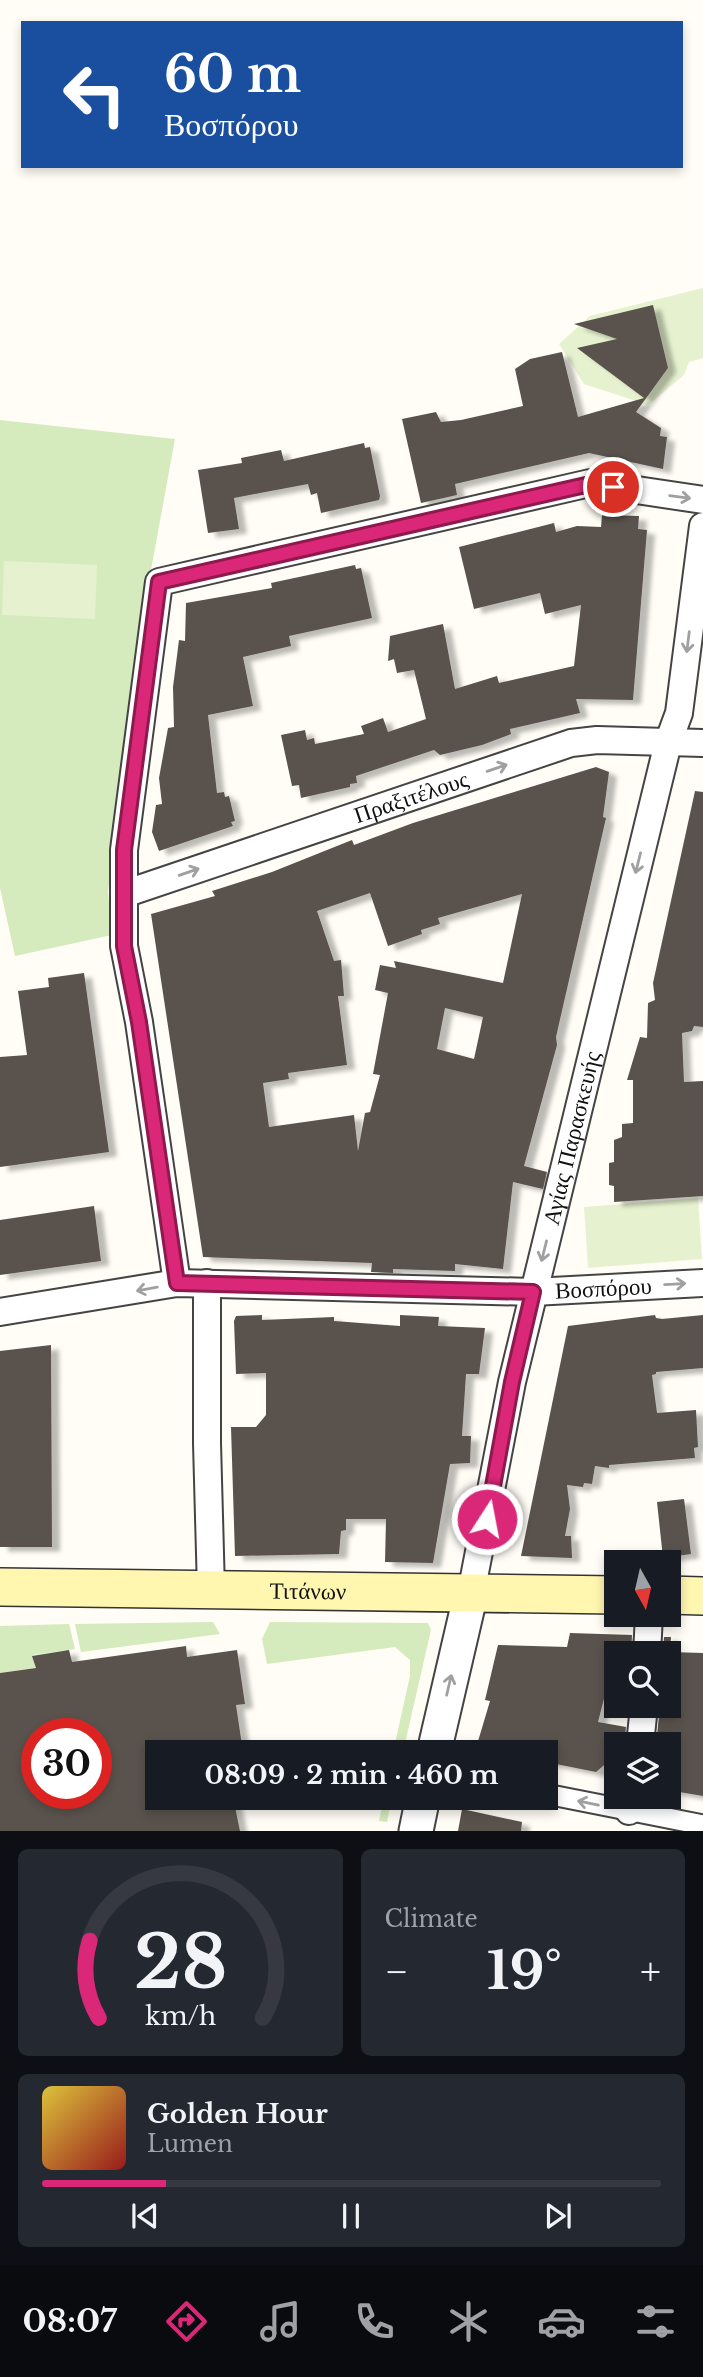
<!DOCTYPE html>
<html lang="en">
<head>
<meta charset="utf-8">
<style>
	:root { --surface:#171b24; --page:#242831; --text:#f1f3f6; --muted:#9ea1a6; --line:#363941; --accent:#db2777 }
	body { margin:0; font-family:"Libre Baskerville",serif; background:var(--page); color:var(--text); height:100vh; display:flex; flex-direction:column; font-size:26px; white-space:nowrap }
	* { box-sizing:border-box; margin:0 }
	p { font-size:23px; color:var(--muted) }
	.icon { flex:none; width:38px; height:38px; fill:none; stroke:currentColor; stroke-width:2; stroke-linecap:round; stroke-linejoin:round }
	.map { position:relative; height:1831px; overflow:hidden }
	.panel { display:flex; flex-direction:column; gap:18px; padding:18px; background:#0d0f14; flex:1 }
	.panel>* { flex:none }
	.banner { position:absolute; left:21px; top:21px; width:662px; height:147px; border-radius:0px; box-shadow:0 4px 10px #0003; background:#1a4fa0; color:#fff; overflow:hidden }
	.needle { width:46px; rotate:172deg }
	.controls { position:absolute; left:604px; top:1550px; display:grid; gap:14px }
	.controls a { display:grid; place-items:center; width:77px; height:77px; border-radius:0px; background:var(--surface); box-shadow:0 4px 10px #0003; font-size:35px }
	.speed { position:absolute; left:21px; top:1718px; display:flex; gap:14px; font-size:35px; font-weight:700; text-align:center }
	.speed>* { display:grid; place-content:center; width:91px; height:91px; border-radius:50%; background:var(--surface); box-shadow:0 4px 10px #0003; line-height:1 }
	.speed .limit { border:10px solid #d22; background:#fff; color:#111 }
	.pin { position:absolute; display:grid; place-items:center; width:60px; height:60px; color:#fff; margin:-30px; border:4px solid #fff; border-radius:50%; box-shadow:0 2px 7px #0007 }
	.me { position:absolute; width:77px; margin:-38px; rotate:11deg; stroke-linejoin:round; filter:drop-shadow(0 0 5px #0008) }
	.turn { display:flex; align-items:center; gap:24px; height:147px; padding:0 28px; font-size:32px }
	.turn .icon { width:91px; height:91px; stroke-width:2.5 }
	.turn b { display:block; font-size:49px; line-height:60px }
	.big { font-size:52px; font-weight:800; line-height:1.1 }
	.panel .card { flex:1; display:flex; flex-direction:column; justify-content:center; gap:10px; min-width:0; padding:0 24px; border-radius:10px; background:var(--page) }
	.panel .dial { align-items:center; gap:0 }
	.dial svg { height:182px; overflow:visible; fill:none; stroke:var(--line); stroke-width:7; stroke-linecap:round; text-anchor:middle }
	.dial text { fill:var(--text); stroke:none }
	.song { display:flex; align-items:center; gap:21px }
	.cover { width:84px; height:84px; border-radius:10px; background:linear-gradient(135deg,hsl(50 70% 55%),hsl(0 70% 35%)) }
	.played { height:7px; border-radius:4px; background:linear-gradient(90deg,var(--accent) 20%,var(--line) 20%) }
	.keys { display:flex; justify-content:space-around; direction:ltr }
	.heat { display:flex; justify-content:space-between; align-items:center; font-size:38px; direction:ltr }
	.panel .tiles { flex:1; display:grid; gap:18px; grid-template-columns:1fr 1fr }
	.card:last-child { grid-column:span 2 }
	.trip { position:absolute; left:145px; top:1740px; width:413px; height:70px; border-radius:0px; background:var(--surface); box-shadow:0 4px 10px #0003; font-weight:800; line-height:70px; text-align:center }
	.dock { display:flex; height:112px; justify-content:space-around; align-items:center; background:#090b0e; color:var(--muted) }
	.dock .icon { width:49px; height:49px }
	.dock .active { color:var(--accent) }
	.dock b { font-size:32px; color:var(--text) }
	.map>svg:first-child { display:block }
	.green { fill:#d5ebbd }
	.pitch { fill:#e6f2cf }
	.building { fill:#5a524d; fill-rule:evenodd; filter:url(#shadow) }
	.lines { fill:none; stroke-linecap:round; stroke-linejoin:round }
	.pedestrian-casing { stroke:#444; stroke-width:23 }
	.minor-casing { stroke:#444; stroke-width:30 }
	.tertiary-casing { stroke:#444; stroke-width:37 }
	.secondary-casing { stroke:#333; stroke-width:40 }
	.pedestrian { stroke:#fff; stroke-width:19 }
	.minor { stroke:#fff; stroke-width:26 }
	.tertiary { stroke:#fff; stroke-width:33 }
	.secondary { stroke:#fff6b0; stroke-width:37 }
	.oneway { stroke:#a0a0a0 }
	.route-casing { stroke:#8e194d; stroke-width:18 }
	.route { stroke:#db2777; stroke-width:12 }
	.labels { text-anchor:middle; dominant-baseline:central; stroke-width:7; stroke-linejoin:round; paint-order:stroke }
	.street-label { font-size:23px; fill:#111; stroke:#fff }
</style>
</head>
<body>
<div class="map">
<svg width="703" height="1831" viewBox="0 0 703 1831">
	<defs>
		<filter id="shadow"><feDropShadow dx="8" dy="4.5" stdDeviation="2" flood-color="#0004"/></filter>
	</defs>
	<rect width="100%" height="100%" fill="#fffdf5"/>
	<path class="green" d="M 0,420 L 175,439 L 151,570 L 108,891 L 112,935 L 15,956 L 0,888 Z
		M 213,1622 L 220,1634 L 81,1652 L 75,1624 Z
		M 270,1622 L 428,1623 L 431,1630 L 403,1752 L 393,1752 L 410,1676 L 410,1660 L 395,1647 L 267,1664 L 262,1639 Z
		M 69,1624 L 75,1649 L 33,1655 L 36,1668 L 0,1673 L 0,1626 Z
		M 384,1797 L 392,1797 L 387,1822 L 379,1821 Z"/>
	<path class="pitch" d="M 703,288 L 703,358 L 689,362 L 684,375 L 648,405 L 584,384 L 559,344 L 590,316 Z
		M 4,561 L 97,565 L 95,619 L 2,615 Z
		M 698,1198 L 702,1259 L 588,1268 L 584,1207 Z"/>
	<path class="building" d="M 653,305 L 668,368 L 636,412 L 661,428 L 660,436 L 667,437 L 663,469 L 589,453 L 455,484 L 457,495 L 421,503 L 402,419 L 436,412 L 441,422 L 461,420 L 523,406 L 515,369 L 530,359 L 562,352 L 578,417 L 644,398 L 577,348 L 617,339 L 574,324 Z
		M 364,443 L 365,448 L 370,447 L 380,496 L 379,500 L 321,513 L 317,493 L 311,495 L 308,484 L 234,498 L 239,529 L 208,533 L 198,470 L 242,463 L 241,458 L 281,450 L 284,461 Z
		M 602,515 L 639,516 L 638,529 L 647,530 L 633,700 L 576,699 L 580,713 L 510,729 L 511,734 L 482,745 L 440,755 L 434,750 L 356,776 L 357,783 L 350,784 L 350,787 L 301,798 L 299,785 L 292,786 L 281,735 L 305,730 L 307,740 L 314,738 L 315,744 L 364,734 L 361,726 L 383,718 L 388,732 L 426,719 L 414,670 L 397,673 L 394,659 L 388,661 L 390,636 L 443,624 L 455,689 L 497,676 L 499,683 L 574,666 L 581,605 L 545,614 L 540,593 L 474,609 L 459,547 L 554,523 L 556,532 L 577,526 L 601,527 Z
		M 355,565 L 356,569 L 361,568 L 372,618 L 289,636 L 291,646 L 243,657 L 253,706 L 208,715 L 217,793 L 224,792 L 225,797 L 229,796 L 235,821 L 231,822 L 233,826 L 159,851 L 152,832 L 156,805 L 162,804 L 159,778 L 168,728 L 174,727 L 173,687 L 179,640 L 185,641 L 186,603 L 272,588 L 271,583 Z
		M 596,767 L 609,772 L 603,817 L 606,818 L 556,1037 L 557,1045 L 524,1166 L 547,1172 L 543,1189 L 513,1182 L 503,1269 L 455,1264 L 455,1271 L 393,1269 L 393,1273 L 371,1272 L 372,1263 L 203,1257 L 151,914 L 215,896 L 212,891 L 272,872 L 352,840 L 354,845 L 413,823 ZM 370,893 L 388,946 L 422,934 L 421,930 L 440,924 L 438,918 L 522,894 L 503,983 L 394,961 L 396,968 L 380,965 L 375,990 L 388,993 L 373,1074 L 380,1075 L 370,1112 L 365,1113 L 358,1151 L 354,1115 L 269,1127 L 263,1083 L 289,1079 L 288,1073 L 347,1065 L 338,996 L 344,996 L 341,960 L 334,961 L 317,911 ZM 445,1008 L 483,1017 L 474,1059 L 437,1049 Z
		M 695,791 L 703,792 L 703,1027 L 694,1026 L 692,1031 L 682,1033 L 684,1082 L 703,1081 L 703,1196 L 614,1202 L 614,1186 L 609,1185 L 609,1163 L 614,1162 L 614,1140 L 622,1137 L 622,1124 L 633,1123 L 633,1080 L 627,1080 L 640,1037 L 647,1038 L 648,1003 L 655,1000 L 653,983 Z
		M 84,973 L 109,1152 L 0,1167 L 0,1057 L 27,1055 L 18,991 L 49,987 L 48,978 Z
		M 94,1206 L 101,1261 L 0,1275 L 0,1220 Z
		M 262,1315 L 262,1320 L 334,1317 L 334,1321 L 400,1326 L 400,1315 L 439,1317 L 438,1326 L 485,1328 L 479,1374 L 466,1374 L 462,1436 L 471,1436 L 470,1463 L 450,1464 L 433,1563 L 385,1562 L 386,1519 L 346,1519 L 346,1530 L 341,1531 L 339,1554 L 235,1556 L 231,1427 L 256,1427 L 266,1415 L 266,1373 L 236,1374 L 234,1321 L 236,1316 Z
		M 655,1315 L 656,1318 L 662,1319 L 703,1315 L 703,1368 L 656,1372 L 656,1374 L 652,1375 L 657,1413 L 696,1410 L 698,1447 L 694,1448 L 695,1458 L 609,1465 L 609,1468 L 595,1466 L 592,1484 L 584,1483 L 583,1487 L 567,1485 L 570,1509 L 565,1536 L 571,1536 L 572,1558 L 521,1556 L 568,1326 Z
		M 51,1345 L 52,1547 L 0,1547 L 0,1351 Z
		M 684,1499 L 691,1554 L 663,1558 L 657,1502 Z
		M 570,1633 L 632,1635 L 631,1654 L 616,1654 L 616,1686 L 607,1687 L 598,1722 L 626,1727 L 624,1745 L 616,1745 L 616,1755 L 596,1772 L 546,1762 L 546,1752 L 491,1752 L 476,1748 L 490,1701 L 485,1700 L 498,1645 L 567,1647 Z
		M 664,1637 L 671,1637 L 670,1652 L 703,1653 L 703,1796 L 668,1790 L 668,1745 L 656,1745 L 660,1706 L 668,1706 L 668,1654 L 663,1654 Z
		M 186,1646 L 187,1657 L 237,1650 L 245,1704 L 236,1705 L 243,1752 L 158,1752 L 158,1797 L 233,1797 L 240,1831 L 0,1831 L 0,1673 L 36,1668 L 32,1656 L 69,1650 L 72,1662 ZM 37,1734 L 96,1734 L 96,1794 L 37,1794 Z
		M 462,1809 L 522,1822 L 521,1831 L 458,1831 Z"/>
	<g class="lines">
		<g class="pedestrian-casing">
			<path id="pedestrian" d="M 546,1794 L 703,1825"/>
		</g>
		<g class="minor-casing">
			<g id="minor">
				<path id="s1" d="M 124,894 L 571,743 L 597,740 L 703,743"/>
				<path d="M 177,1283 L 139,1022 L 124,946 L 124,850 L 159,582 L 590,483 L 703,500"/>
				<path d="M 207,1283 L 207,1443 L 211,1590"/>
				<path id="s2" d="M 0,1312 L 177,1283 L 533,1292 L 703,1283"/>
				<path id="s3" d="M 471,1593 L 512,1382 L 668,743 L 679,713 L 703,526"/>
				<path d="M 647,1654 L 649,1615"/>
				<path d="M 640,1745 L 644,1706"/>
				<path d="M 629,1811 L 631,1797"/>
			</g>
		</g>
		<g class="tertiary-casing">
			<path id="tertiary" d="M 434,1752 L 471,1593
				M 416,1831 L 423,1797"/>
		</g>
		<g class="secondary-casing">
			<g id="secondary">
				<path id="s4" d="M 0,1587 L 616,1595"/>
				<path d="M 668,1595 L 703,1596"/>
			</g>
		</g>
		<use href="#pedestrian" class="pedestrian"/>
		<use href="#minor" class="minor"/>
		<use href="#tertiary" class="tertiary"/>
		<use href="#secondary" class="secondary"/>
	</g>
	<defs><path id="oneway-shaft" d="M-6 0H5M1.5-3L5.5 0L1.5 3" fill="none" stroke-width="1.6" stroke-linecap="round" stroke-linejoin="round" transform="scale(1.75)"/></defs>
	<g class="oneway">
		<use href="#oneway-shaft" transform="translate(680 497) rotate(8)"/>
		<use href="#oneway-shaft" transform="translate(688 642) rotate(97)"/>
		<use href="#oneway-shaft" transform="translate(497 768) rotate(-19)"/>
		<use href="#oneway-shaft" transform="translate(638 863) rotate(104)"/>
		<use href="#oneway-shaft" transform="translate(189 872) rotate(-19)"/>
		<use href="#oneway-shaft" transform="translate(544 1251) rotate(104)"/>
		<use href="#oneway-shaft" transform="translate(675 1284) rotate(-3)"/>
		<use href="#oneway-shaft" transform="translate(147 1289) rotate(170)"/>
		<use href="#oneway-shaft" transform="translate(449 1685) rotate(-77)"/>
		<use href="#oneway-shaft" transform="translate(588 1803) rotate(-168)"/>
	</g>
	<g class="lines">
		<g class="route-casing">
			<path id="route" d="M 487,1519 L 512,1382 L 533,1292 L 177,1283 L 139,1022 L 124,946 L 124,850 L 159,582 L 590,484 L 613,487"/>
		</g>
		<use href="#route" class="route"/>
	</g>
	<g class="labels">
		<g class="street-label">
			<text stroke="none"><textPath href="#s1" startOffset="303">Πραξιτέλους</textPath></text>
			<text stroke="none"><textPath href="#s3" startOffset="466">Αγίας Παρασκευής</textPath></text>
			<text stroke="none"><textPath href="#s2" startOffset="606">Βοσπόρου</textPath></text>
			<text stroke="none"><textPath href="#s4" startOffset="308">Τιτάνων</textPath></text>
		</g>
	</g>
</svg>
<div class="controls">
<a><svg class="needle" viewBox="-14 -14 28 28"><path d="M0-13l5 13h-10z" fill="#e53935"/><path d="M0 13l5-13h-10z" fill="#9ea1a6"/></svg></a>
<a><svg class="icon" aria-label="search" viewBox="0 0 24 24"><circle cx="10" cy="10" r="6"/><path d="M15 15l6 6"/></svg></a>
<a><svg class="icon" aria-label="layers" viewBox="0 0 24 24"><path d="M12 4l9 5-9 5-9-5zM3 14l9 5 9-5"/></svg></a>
</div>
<div class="speed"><div class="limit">30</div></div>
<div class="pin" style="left:613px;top:487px;background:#d93025"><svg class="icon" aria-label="arrive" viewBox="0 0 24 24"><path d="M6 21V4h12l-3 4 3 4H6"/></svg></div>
<svg class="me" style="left:487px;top:1519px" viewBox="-20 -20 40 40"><circle r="17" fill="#db2777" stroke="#fff" stroke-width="3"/><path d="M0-11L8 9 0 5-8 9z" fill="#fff"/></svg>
<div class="trip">08:09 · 2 min · 460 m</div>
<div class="banner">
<div class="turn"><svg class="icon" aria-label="left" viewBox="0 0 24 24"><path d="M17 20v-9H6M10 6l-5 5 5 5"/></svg><div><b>60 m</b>Βοσπόρου</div></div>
</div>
</div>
<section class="panel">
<div class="tiles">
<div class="card dial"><svg viewBox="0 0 100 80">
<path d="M14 69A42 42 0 1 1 86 69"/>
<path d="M14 69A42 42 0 0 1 10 35" stroke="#db2777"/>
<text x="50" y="56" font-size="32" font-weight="700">28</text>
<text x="50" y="72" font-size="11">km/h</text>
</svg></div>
<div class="card"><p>Climate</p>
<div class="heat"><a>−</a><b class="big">19°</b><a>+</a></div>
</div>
<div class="card">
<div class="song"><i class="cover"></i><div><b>Golden Hour</b><p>Lumen</p></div></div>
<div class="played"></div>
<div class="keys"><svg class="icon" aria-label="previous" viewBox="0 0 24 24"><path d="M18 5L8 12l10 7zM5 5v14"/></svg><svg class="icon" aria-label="pause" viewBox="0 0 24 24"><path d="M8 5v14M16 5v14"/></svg><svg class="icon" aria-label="next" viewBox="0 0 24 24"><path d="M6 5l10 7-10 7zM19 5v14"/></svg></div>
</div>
</div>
</section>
<nav class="dock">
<b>08:07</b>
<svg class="icon active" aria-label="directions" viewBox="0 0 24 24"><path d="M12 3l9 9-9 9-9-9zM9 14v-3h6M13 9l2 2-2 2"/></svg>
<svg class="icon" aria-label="music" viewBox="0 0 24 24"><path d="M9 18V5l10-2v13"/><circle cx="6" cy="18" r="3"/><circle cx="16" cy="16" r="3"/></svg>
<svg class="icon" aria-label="phone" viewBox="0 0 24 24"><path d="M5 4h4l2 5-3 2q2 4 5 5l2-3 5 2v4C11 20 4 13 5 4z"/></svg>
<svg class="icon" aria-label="climate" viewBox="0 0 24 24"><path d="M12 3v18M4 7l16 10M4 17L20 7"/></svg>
<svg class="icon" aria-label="car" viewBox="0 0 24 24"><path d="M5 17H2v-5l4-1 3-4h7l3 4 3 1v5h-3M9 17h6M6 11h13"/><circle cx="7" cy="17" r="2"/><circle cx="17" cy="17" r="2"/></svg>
<svg class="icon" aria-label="filters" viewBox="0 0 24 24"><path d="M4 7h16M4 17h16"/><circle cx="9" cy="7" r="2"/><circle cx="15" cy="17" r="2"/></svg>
</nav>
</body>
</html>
